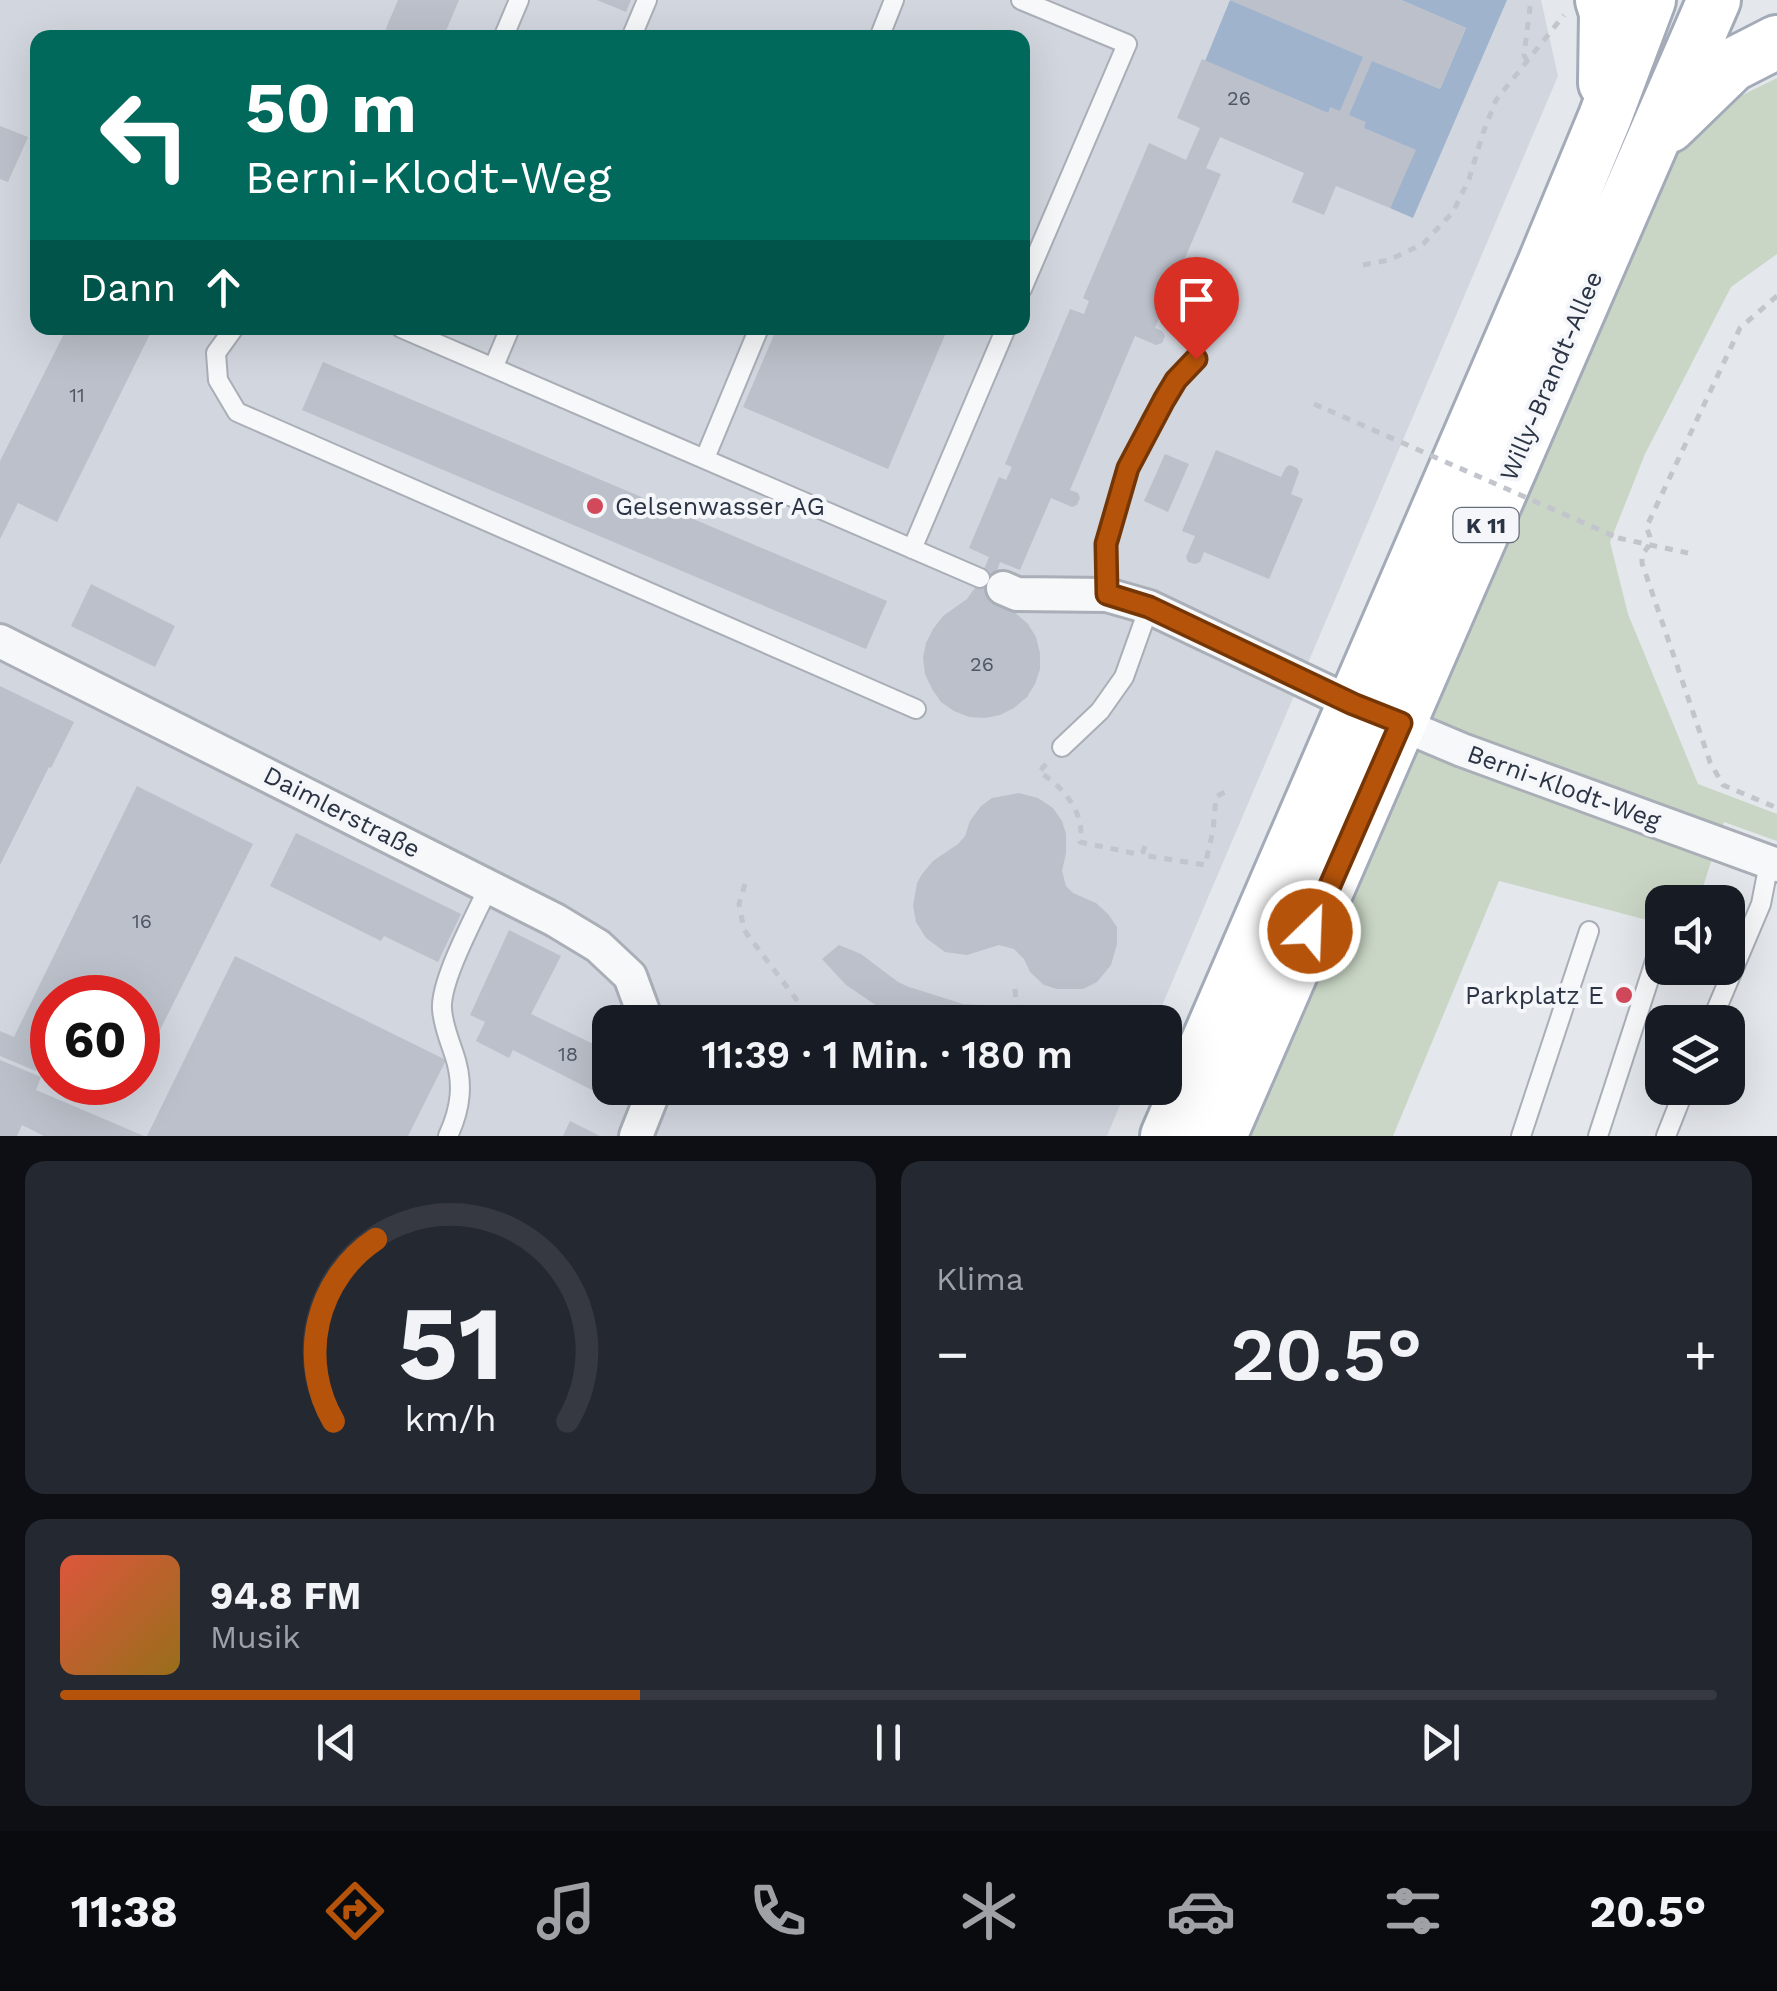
<!DOCTYPE html>
<html lang="de">
<head>
<meta charset="utf-8">
<style>
	:root { --surface:#171b24; --page:#242831; --text:#f1f3f6; --muted:#9ea1a6; --line:#363941; --accent:#b45309 }
	body { margin:0; font-family:"Work Sans",sans-serif; background:var(--page); color:var(--text); height:100vh; display:flex; flex-direction:column; font-size:38px; white-space:nowrap }
	* { box-sizing:border-box; margin:0 }
	p { font-size:32px; color:var(--muted) }
	.icon { flex:none; width:55px; height:55px; fill:none; stroke:currentColor; stroke-width:2; stroke-linecap:round; stroke-linejoin:round }
	.map { position:relative; height:1136px; overflow:hidden }
	.side { display:flex; flex-direction:column; gap:25px; padding:25px; background:#0d0f14; flex:1 }
	.side>* { flex:none }
	.guide { position:absolute; left:30px; top:30px; width:1000px; height:305px; border-radius:20px; box-shadow:0 10px 40px #0002; background:#00695c; color:#fff; overflow:hidden }
	.tools { position:absolute; left:1645px; top:885px; display:grid; gap:20px }
	.tools a { display:grid; place-items:center; width:100px; height:100px; border-radius:20px; background:var(--surface); box-shadow:0 10px 40px #0002; font-size:50px }
	.speed { position:absolute; left:30px; top:975px; display:flex; gap:20px; font-size:50px; font-weight:700; text-align:center }
	.speed>* { display:grid; place-content:center; width:130px; height:130px; border-radius:50%; background:var(--surface); box-shadow:0 10px 40px #0002; line-height:1 }
	.speed .limit { border:15px solid #d22; background:#fff; color:#111 }
	.pin { position:absolute; display:grid; place-items:center; width:85px; height:85px; color:#fff; margin:-102px -42px; border-radius:50% 50% 50% 0; rotate:-45deg; box-shadow:0 0 10px #0007 }
	.pin .icon { rotate:45deg }
	.me { position:absolute; width:110px; margin:-55px; rotate:24deg; stroke-linejoin:round; filter:drop-shadow(0 0 8px #0008) }
	.turn { display:flex; align-items:center; gap:35px; height:210px; padding:0 50px; font-size:45px }
	.turn .icon { width:130px; height:130px; stroke-width:2.5 }
	.turn b { display:block; font-size:70px; line-height:85px }
	.then { display:flex; align-items:center; height:95px; padding:0 50px; background:#0003; gap:20px; font-size:38px }
	.big { font-size:75px; font-weight:600; line-height:1.1 }
	.side .widget { flex:1; display:flex; flex-direction:column; justify-content:center; gap:15px; min-width:0; padding:0 35px; border-radius:20px; background:var(--page) }
	.side .dial { align-items:center; gap:0 }
	.dial svg { height:260px; overflow:visible; fill:none; stroke:var(--line); stroke-width:7; stroke-linecap:round; text-anchor:middle }
	.dial text { fill:var(--text); stroke:none }
	.song { display:flex; align-items:center; gap:30px }
	.cover { width:120px; height:120px; border-radius:15px; background:linear-gradient(135deg,hsl(10 70% 55%),hsl(40 70% 35%)) }
	.played { height:10px; border-radius:5px; background:linear-gradient(90deg,var(--accent) 35%,var(--line) 35%) }
	.keys { display:flex; justify-content:space-around; direction:ltr }
	.heat { display:flex; justify-content:space-between; align-items:center; font-size:55px; direction:ltr }
	.side .tiles { flex:1; display:grid; gap:25px; grid-template-columns:1fr 1fr }
	.widget:last-child { grid-column:span 2 }
	.trip { position:absolute; left:592px; top:1005px; width:590px; height:100px; border-radius:20px; background:var(--surface); box-shadow:0 10px 40px #0002; font-weight:600; line-height:100px; text-align:center }
	.tabs { display:flex; height:160px; justify-content:space-around; align-items:center; background:#090b0e; color:var(--muted) }
	.tabs .icon { width:70px; height:70px }
	.tabs .active { color:var(--accent) }
	.tabs b { font-size:45px; color:var(--text) }
	.map>svg:first-child { display:block }
	.built { fill:#d2d6de; fill-rule:evenodd }
	.green { fill:#c9d6c5 }
	.water { fill:#9fb4cc }
	.building { fill:#bbc0ca }
	.lines { fill:none; stroke-linecap:round; stroke-linejoin:round }
	.service-casing { stroke:#a9aeb7; stroke-width:22 }
	.minor-casing { stroke:#a9aeb7; stroke-width:38 }
	.primary-casing { stroke:#a3abb8; stroke-width:58 }
	.path { stroke:#c2c5cb; stroke-width:5; stroke-dasharray:8 8; stroke-linecap:butt }
	.service { stroke:#f7f8fa; stroke-width:18 }
	.minor { stroke:#f7f8fa; stroke-width:32 }
	.primary { stroke:#fff; stroke-width:52 }
	.path-bridge { stroke:#c2c5cb; stroke-width:5; stroke-dasharray:8 8; stroke-linecap:butt }
	.route-casing { stroke:#753606; stroke-width:25 }
	.route { stroke:#b45309; stroke-width:18 }
	.poi-dot { fill:#d1495b; stroke:#f4f6f9; stroke-width:4 }
	.labels { text-anchor:middle; dominant-baseline:central; stroke-width:8; stroke-linejoin:round; paint-order:stroke }
	.number-label { font-size:20px; fill:#4f5766 }
	.shield { fill:#f4f6f9; stroke:#676e7b; stroke-width:2.5 }
	.shield-label { font-size:22px; font-weight:bold; fill:#2b3445 }
	.street-label { font-size:25px; fill:#2b3445; stroke:#f4f6f9 }
	.poi-label { font-size:25px; fill:#2b3445; stroke:#f4f6f9; text-anchor:start }
</style>
</head>
<body>
<div class="map">
<svg width="1777" height="1136" viewBox="0 0 1777 1136">
	<rect width="100%" height="100%" fill="#e4e7ec"/>
	<path class="built" d="M 0,0 L 1541,0 L 1558,76 L 1155,1022 L 610,1022 L 610,1088 L 1127,1088 L 1107,1136 L 0,1136 ZM 38,38 L 1022,38 L 1022,328 L 38,328 ZM 52,998 L 138,998 L 138,1082 L 52,1082 Z"/>
	<path class="green" d="M 1777,78 L 1777,254 L 1731,287 L 1645,454 L 1610,542 L 1628,614 L 1698,784 L 1777,814 L 1777,841 L 1724,822 L 1698,902 L 1662,902 L 1662,924 L 1499,881 L 1393,1136 L 1248,1136 L 1412,766 L 1690,121 Z"/>
	<path class="water" d="M 1230,0 L 1440,89 L 1466,28 L 1401,0 L 1507,0 L 1413,218 L 1390,208 L 1415,150 L 1205,61 Z"/>
	<path class="building" d="M 398,0 L 459,0 L 443,38 L 382,38 Z
		M 597,0 L 631,0 L 626,12 Z
		M 1230,0 L 1401,0 L 1466,28 L 1440,89 L 1372,61 L 1349,115 L 1366,122 L 1364,128 L 1416,150 L 1390,208 L 1336,186 L 1324,215 L 1292,202 L 1304,173 L 1220,137 L 1206,168 L 1221,174 L 1155,328 L 1162,331 L 1165,336 L 1162,343 L 1156,345 L 1135,336 L 1070,490 L 1078,493 L 1080,498 L 1077,505 L 1072,507 L 1051,498 L 1020,570 L 1000,562 L 998,568 L 995,578 L 1004,603 L 1028,624 L 1036,637 L 1040,653 L 1040,669 L 1035,684 L 1027,697 L 1014,708 L 1000,715 L 985,718 L 969,717 L 954,711 L 941,702 L 932,689 L 925,674 L 923,658 L 926,643 L 933,629 L 943,616 L 967,599 L 979,582 L 989,557 L 969,548 L 999,477 L 1006,480 L 1012,467 L 1005,464 L 1070,309 L 1084,314 L 1089,301 L 1083,298 L 1149,143 L 1186,160 L 1200,128 L 1177,118 L 1202,59 L 1328,113 L 1330,107 L 1340,111 L 1363,57 Z
		M 0,126 L 28,137 L 8,182 L 0,179 Z
		M 67,328 L 153,328 L 57,522 L 18,503 L 0,539 L 0,461 Z
		M 777,328 L 948,328 L 888,469 L 743,407 Z
		M 323,362 L 887,601 L 866,649 L 302,410 Z
		M 1216,450 L 1281,477 L 1286,467 L 1290,465 L 1297,468 L 1299,472 L 1291,494 L 1303,499 L 1269,579 L 1204,552 L 1200,562 L 1195,564 L 1188,562 L 1186,557 L 1195,536 L 1182,531 Z
		M 1165,454 L 1189,464 L 1168,512 L 1144,501 Z
		M 91,584 L 175,626 L 155,667 L 71,626 Z
		M 0,686 L 74,722 L 51,768 L 49,767 L 0,865 Z
		M 137,786 L 253,844 L 138,1074 L 138,998 L 52,998 L 52,1034 L 36,1071 L 0,1056 L 0,1031 L 14,1037 Z
		M 1019,793 L 1038,798 L 1053,808 L 1062,821 L 1066,834 L 1066,853 L 1062,871 L 1066,886 L 1073,893 L 1096,903 L 1108,914 L 1117,927 L 1117,944 L 1111,965 L 1097,982 L 1083,989 L 1057,989 L 1044,985 L 1030,972 L 1024,959 L 1014,949 L 999,945 L 967,955 L 945,952 L 926,938 L 916,922 L 913,906 L 917,883 L 922,874 L 933,861 L 958,844 L 965,836 L 970,821 L 981,806 L 992,798 Z
		M 296,833 L 461,914 L 438,962 L 384,936 L 381,941 L 270,886 Z
		M 509,930 L 561,956 L 531,1014 L 610,1052 L 610,1074 L 600,1094 L 513,1050 L 509,1058 L 476,1041 L 485,1022 L 470,1015 Z
		M 839,945 L 861,954 L 898,982 L 909,987 L 963,1004 L 1007,1006 L 1010,1022 L 906,1022 L 895,1018 L 846,985 L 822,959 Z
		M 235,956 L 446,1060 L 408,1136 L 147,1136 Z
		M 0,1060 L 41,1077 L 36,1090 L 144,1136 L 44,1136 L 22,1125 L 17,1136 L 0,1136 Z
		M 570,1121 L 600,1136 L 563,1136 Z"/>
	<g class="lines">
		<g class="service-casing">
			<path id="service" d="M 1021,0 L 1127,44 L 1022,289
				M 503,38 L 519,0
				M 631,38 L 647,0
				M 879,38 L 894,0
				M 234,328 L 216,353 L 218,380 L 237,412 L 916,709
				M 401,328 L 980,578
				M 494,366 L 510,328
				M 705,458 L 759,328
				M 912,549 L 1006,328
				M 1107,595 L 1106,544 L 1128,468 L 1152,419 L 1177,380 L 1196,359
				M 1062,747 L 1100,711 L 1124,677 L 1149,607
				M 1711,1022 L 1761,904 L 1769,863
				M 448,1136 C 461,1108 464,1083 454,1054 C 449,1039 443,1025 442,1009 C 440,980 476,915 489,886
				M 1521,1136 L 1589,931
				M 1598,1136 L 1658,952
				M 1666,1136 L 1685,1088"/>
		</g>
		<g class="minor-casing">
			<path id="minor" d="M 1003,588 L 1017,594 L 1107,595 L 1149,607 L 1353,704 L 1462,750 L 1777,865
				M 0,641 L 555,920 L 598,946 L 630,976 L 647,1022
				M 636,1136 L 655,1088"/>
		</g>
		<g class="primary-casing">
			<path id="primary" d="M 1602,0 L 1606,13 L 1605,83
				M 1669,126 L 1732,65 L 1777,42
				M 1167,1136 L 1544,264 L 1605,117 L 1649,0
				M 1220,1136 L 1714,0"/>
		</g>
		<path class="path" d="M 1527,61 L 1524,55 L 1531,0
			M 1363,265 L 1389,260 L 1423,244 L 1453,212 L 1469,179 L 1483,133 L 1496,100 L 1564,15
			M 1777,296 L 1740,328 L 1646,528 C 1653,539 1651,545 1642,554 L 1642,563 L 1710,762 L 1723,785 L 1777,808
			M 1314,404 L 1328,410
			M 1618,538 L 1688,553
			M 1046,764 L 1039,772 C 1063,786 1086,814 1080,842 L 1142,855
			M 1145,846 L 1142,855 L 1205,865 L 1213,831 L 1216,797 L 1228,790
			M 745,884 L 739,904 L 744,930 L 796,999 L 818,1022
			M 1015,989 L 1018,1022"/>
		<use href="#service" class="service"/>
		<use href="#minor" class="minor"/>
		<use href="#primary" class="primary"/>
		<path class="path-bridge" d="M 1328,410 L 1618,538"/>
	</g>
	<g class="lines">
		<g class="route-casing">
			<path id="route" d="M 1196,359 L 1176,380 L 1164,400 L 1128,468 L 1106,544 L 1107,594 L 1149,607 L 1353,704 L 1401,723 L 1310,931"/>
		</g>
		<use href="#route" class="route"/>
	</g>
	<g class="poi-dot">
		<circle cx="595" cy="506" r="10"/>
		<circle cx="1624" cy="995" r="10"/>
	</g>
	<g class="labels">
		<g class="number-label">
			<text x="1239" y="98">26</text>
			<text x="77" y="395">11</text>
			<text x="982" y="664">26</text>
			<text x="142" y="921">16</text>
			<text x="568" y="1054">18</text>
		</g>
		<rect class="shield" x="1453.5" y="508" width="65" height="34" rx="8"/>
		<g class="shield-label">
			<text x="1486" y="525">K 11</text>
		</g>
		<g class="street-label">
			<text transform="translate(1551 376) rotate(-67)">Willy-Brandt-Allee</text>
			<text transform="translate(1564 787) rotate(20)">Berni-Klodt-Weg</text>
			<text transform="translate(342 812) rotate(27)">Daimlerstraße</text>
		</g>
		<g class="poi-label">
			<text x="615" y="506">Gelsenwasser AG</text>
			<text x="1604" y="995" text-anchor="end">Parkplatz E</text>
		</g>
	</g>
</svg>
<div class="tools">
<a><svg class="icon" aria-label="sound" viewBox="0 0 24 24"><path d="M4 9h4l5-4v14l-5-4H4zM17 9q2 3 0 6"/></svg></a>
<a><svg class="icon" aria-label="layers" viewBox="0 0 24 24"><path d="M12 4l9 5-9 5-9-5zM3 14l9 5 9-5"/></svg></a>
</div>
<div class="speed"><div class="limit">60</div></div>
<div class="pin" style="left:1196px;top:359px;background:#d93025"><svg class="icon" aria-label="arrive" viewBox="0 0 24 24"><path d="M6 21V4h12l-3 4 3 4H6"/></svg></div>
<svg class="me" style="left:1310px;top:931px" viewBox="-20 -20 40 40"><circle r="17" fill="#b45309" stroke="#fff" stroke-width="3"/><path d="M0-11L8 9 0 5-8 9z" fill="#fff"/></svg>
<div class="trip">11:39 · 1 Min. · 180 m</div>
<div class="guide">
<div class="turn"><svg class="icon" aria-label="left" viewBox="0 0 24 24"><path d="M17 20v-9H6M10 6l-5 5 5 5"/></svg><div><b>50 m</b>Berni-Klodt-Weg</div></div>
<div class="then">Dann<svg class="icon" aria-label="ahead" viewBox="0 0 24 24"><path d="M12 20V5M6 11l6-6 6 6"/></svg></div>
</div>
</div>
<section class="side">
<div class="tiles">
<div class="widget dial"><svg viewBox="0 0 100 80">
<path d="M14 69A42 42 0 1 1 86 69"/>
<path d="M14 69A42 42 0 0 1 27 13" stroke="#b45309"/>
<text x="50" y="56" font-size="32" font-weight="700">51</text>
<text x="50" y="72" font-size="11">km/h</text>
</svg></div>
<div class="widget"><p>Klima</p>
<div class="heat"><a>−</a><b class="big">20.5°</b><a>+</a></div>
</div>
<div class="widget">
<div class="song"><i class="cover"></i><div><b>94.8 FM</b><p>Musik</p></div></div>
<div class="played"></div>
<div class="keys"><svg class="icon" aria-label="previous" viewBox="0 0 24 24"><path d="M18 5L8 12l10 7zM5 5v14"/></svg><svg class="icon" aria-label="pause" viewBox="0 0 24 24"><path d="M8 5v14M16 5v14"/></svg><svg class="icon" aria-label="next" viewBox="0 0 24 24"><path d="M6 5l10 7-10 7zM19 5v14"/></svg></div>
</div>
</div>
</section>
<nav class="tabs">
<b>11:38</b>
<svg class="icon active" aria-label="directions" viewBox="0 0 24 24"><path d="M12 3l9 9-9 9-9-9zM9 14v-3h6M13 9l2 2-2 2"/></svg>
<svg class="icon" aria-label="music" viewBox="0 0 24 24"><path d="M9 18V5l10-2v13"/><circle cx="6" cy="18" r="3"/><circle cx="16" cy="16" r="3"/></svg>
<svg class="icon" aria-label="phone" viewBox="0 0 24 24"><path d="M5 4h4l2 5-3 2q2 4 5 5l2-3 5 2v4C11 20 4 13 5 4z"/></svg>
<svg class="icon" aria-label="climate" viewBox="0 0 24 24"><path d="M12 3v18M4 7l16 10M4 17L20 7"/></svg>
<svg class="icon" aria-label="car" viewBox="0 0 24 24"><path d="M5 17H2v-5l4-1 3-4h7l3 4 3 1v5h-3M9 17h6M6 11h13"/><circle cx="7" cy="17" r="2"/><circle cx="17" cy="17" r="2"/></svg>
<svg class="icon" aria-label="filters" viewBox="0 0 24 24"><path d="M4 7h16M4 17h16"/><circle cx="9" cy="7" r="2"/><circle cx="15" cy="17" r="2"/></svg>
<b>20.5°</b>
</nav>
</body>
</html>
